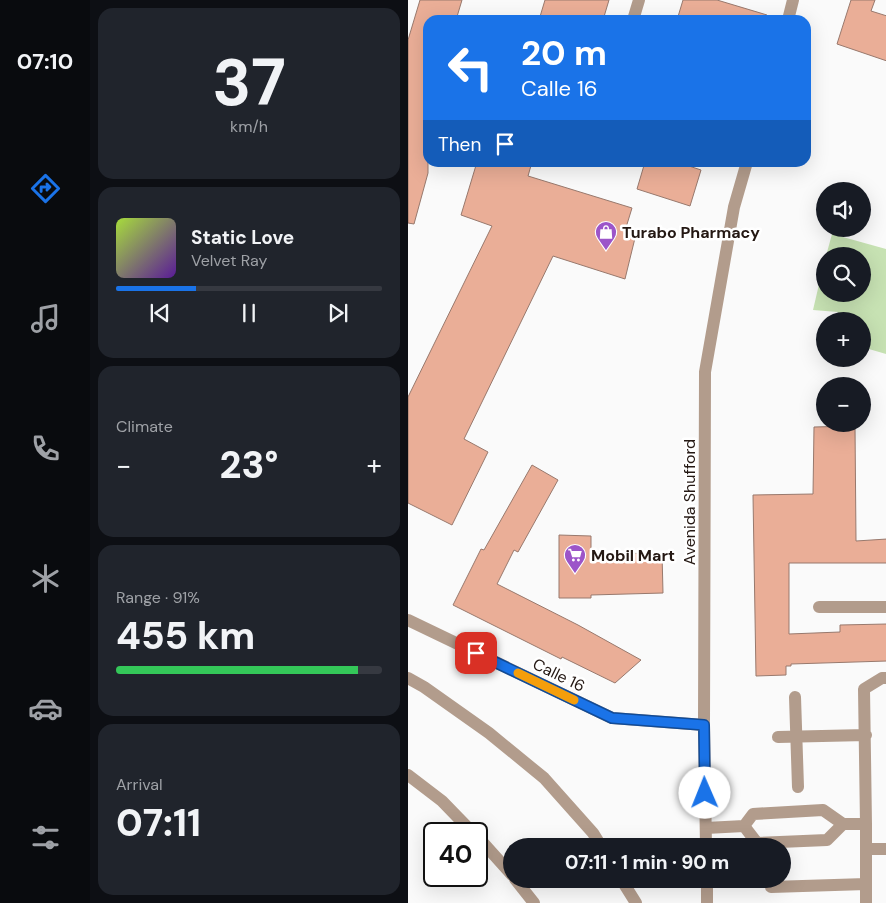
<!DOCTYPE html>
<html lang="en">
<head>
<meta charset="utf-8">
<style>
	:root { --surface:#171b24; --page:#20242c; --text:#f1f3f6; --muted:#9ea1a6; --line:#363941; --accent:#1a73e8 }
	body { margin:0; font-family:"DM Sans",sans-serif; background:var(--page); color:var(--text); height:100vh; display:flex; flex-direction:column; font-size:19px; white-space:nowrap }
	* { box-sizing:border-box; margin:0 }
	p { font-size:16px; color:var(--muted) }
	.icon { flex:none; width:28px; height:28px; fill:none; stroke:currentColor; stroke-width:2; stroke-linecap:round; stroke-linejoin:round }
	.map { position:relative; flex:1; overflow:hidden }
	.side { display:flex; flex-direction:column; gap:8px; padding:8px; background:#0d0f14; width:318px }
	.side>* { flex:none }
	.banner { position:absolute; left:15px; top:15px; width:388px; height:152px; border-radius:15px; box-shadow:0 5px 20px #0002; background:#1a73e8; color:#fff; overflow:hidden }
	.controls { position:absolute; left:408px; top:182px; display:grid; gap:10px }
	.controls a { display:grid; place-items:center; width:55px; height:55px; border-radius:50%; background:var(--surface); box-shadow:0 5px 20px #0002; font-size:25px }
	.speed { position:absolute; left:15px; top:822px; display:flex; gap:10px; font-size:25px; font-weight:700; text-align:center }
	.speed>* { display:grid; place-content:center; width:65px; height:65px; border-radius:50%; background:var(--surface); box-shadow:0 5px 20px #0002; line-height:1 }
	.speed .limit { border:2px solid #111; border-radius:8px; background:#fff; color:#111 }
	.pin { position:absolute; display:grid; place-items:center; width:42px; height:42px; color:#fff; margin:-21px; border-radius:10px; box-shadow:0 2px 8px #0006 }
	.me { position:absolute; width:55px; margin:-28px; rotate:359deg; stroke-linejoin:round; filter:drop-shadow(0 0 4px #0008) }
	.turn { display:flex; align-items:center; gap:18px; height:105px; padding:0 15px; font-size:22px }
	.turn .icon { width:65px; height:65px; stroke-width:2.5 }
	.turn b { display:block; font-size:35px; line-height:42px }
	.then { display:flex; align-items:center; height:48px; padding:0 15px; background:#0003; gap:10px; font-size:19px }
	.big { font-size:38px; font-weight:800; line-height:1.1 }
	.side .widget { flex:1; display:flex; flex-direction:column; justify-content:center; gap:8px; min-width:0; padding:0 18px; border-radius:15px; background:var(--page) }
	.side .dial { align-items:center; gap:0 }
	.dial b { font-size:65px; line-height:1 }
	.song { display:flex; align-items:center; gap:15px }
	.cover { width:60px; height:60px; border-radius:8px; background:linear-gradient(135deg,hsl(80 70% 55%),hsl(270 70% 35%)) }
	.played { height:5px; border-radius:2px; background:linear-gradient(90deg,var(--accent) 30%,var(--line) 30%) }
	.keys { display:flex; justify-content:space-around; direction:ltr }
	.heat { display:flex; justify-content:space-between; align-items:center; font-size:28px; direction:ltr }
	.charge { height:8px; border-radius:4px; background:linear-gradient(90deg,#34c759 91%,var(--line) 0) }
	.trip { position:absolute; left:95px; top:838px; width:288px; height:50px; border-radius:25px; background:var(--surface); box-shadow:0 5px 20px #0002; font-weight:800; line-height:50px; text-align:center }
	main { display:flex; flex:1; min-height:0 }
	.menu { display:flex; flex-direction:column; width:90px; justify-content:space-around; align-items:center; background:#090b0e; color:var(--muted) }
	.menu .icon { width:35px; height:35px }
	.menu .selected { color:var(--accent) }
	.menu b { font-size:22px; color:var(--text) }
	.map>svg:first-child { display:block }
	.green { fill:#c7e2b3 }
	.building { fill:#eaae97; stroke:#98796d }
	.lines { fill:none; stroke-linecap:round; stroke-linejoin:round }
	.service { stroke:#b29c8c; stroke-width:12 }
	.minor { stroke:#b29c8c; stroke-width:12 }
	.tertiary { stroke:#b29c8c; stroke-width:12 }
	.route-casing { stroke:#114b97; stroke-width:12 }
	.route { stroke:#1a73e8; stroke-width:9 }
	.slow { stroke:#f59e0b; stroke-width:9 }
	.labels { text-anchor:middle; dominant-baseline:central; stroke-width:5; stroke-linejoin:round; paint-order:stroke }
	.poi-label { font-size:16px; font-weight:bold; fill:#241813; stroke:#fff; text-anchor:start }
	.street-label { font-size:16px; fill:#241813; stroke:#fff }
</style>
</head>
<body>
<main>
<nav class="menu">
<b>07:10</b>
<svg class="icon selected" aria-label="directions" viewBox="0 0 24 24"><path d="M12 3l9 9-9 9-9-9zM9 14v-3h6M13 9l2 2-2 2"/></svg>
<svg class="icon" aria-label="music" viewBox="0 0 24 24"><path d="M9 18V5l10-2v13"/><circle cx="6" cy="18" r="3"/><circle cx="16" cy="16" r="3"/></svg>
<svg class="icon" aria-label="phone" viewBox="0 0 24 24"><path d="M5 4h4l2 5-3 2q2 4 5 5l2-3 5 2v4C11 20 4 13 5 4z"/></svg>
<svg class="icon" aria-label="climate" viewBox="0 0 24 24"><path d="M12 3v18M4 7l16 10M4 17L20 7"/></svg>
<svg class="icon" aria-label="car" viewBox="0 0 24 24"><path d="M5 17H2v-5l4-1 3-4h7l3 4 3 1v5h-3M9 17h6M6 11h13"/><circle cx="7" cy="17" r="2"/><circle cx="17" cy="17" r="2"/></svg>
<svg class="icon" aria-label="filters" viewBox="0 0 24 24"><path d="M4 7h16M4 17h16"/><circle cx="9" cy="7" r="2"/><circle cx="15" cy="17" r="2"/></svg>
</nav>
<section class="side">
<div class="widget dial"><b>37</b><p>km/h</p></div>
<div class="widget">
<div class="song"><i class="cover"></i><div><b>Static Love</b><p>Velvet Ray</p></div></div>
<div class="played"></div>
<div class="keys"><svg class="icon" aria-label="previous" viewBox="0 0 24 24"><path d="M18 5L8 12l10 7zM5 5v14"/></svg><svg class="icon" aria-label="pause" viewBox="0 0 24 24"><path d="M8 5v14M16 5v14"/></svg><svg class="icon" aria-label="next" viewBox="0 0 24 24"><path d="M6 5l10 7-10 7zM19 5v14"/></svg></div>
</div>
<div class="widget"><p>Climate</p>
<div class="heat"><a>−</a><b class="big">23°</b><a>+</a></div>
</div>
<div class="widget"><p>Range · 91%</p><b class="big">455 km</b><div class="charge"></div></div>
<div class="widget"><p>Arrival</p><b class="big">07:11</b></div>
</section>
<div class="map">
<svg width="479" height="903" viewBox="0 0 479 903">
	<rect width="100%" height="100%" fill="#fafafa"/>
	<path class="green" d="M 424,234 L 478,249 L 478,354 L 454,347 L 454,321 L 428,321 L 430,312 L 405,310 L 416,263 L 416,294 L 454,294 L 454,256 L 418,256 Z"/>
	<path class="building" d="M 12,0 L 54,0 L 48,20 L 20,20 L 20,173 L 6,224 L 0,223 L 0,40 Z
		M 137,0 L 201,0 L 195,20 L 131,20 Z
		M 275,0 L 309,0 L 359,15 L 358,20 L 269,20 Z
		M 443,0 L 467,0 L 463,11 L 479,16 L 479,61 L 429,44 Z
		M 69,162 L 124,162 L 120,176 L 224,208 L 216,234 L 227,238 L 217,279 L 145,256 L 56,439 L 80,452 L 44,525 L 0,503 L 0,397 L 84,226 L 53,215 Z
		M 237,162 L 269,162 L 293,170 L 282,206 L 229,189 Z
		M 447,426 L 448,541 L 479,539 L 479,563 L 381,563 L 381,634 L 432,632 L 432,625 L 479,624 L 479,661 L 383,664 L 383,666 L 378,666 L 378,675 L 348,676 L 345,495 L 405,494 L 406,427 Z
		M 124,465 L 150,480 L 110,552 L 106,550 L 89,584 L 170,625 L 233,660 L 207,683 L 154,657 L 153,659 L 45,605 L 73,549 L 76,550 Z
		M 151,535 L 183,536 L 183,554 L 254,553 L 255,593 L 183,595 L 183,598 L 151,598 Z"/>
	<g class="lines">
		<path class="service" d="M 411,607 L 479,607
			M 0,678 L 16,687 L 81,733 L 136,778 L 185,833 L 193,846
			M 387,697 L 390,787
			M 370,737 L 458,735
			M 0,775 L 34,801 L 66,834
			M 458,824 L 456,689 L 474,678 L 479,678
			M 336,826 L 345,814 L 415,810 L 435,824 L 458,824 L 458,884
			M 336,826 L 349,843 L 419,840 L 435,824
			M 298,828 L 336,826
			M 69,836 L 104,875
			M 458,849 L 479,849
			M 107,879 L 126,903
			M 213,879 L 228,903
			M 363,887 L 458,884 L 458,903"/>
		<path class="minor" d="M 225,20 L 231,0"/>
		<path class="tertiary" d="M 380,20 L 385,0
			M 0,620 L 204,718 L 296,725
			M 298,846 L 296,725 L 297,372 L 326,207 L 339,162
			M 299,879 L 299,903"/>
	</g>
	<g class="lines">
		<g class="route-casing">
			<path id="route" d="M 68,653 L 204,718 L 296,725 L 297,793"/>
		</g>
		<use href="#route" class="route"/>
		<path class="slow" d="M 110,673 L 166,700"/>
	</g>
	<defs>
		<g id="shop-pin" transform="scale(1.125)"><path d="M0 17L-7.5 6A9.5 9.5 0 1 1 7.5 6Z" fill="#9c55c9" stroke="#fff"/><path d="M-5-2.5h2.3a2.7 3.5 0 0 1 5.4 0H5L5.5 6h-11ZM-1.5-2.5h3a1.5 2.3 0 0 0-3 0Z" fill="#fff"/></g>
		<g id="supermarket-pin" transform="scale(1.125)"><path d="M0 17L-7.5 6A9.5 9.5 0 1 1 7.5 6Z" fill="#9c55c9" stroke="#fff"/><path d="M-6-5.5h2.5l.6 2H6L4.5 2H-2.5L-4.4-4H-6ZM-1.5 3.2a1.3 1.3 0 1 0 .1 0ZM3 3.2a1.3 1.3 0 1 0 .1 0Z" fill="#fff"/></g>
	</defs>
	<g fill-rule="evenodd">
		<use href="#shop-pin" x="198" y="232"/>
		<use href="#supermarket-pin" x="167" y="555"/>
	</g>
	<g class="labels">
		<g class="poi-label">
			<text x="214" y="232">Turabo Pharmacy</text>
			<text x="183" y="555">Mobil Mart</text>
		</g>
		<g class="street-label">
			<text transform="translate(281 502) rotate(-90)">Avenida Shufford</text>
			<text transform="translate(151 675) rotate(26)">Calle 16</text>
		</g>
	</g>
</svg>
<div class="controls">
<a><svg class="icon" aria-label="sound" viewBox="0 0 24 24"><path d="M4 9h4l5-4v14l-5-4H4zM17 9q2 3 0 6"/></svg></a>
<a><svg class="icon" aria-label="search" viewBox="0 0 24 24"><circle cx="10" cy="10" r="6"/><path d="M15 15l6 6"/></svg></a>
<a>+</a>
<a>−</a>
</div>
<div class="speed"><div class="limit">40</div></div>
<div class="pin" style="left:68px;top:653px;background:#d93025"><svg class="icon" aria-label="arrive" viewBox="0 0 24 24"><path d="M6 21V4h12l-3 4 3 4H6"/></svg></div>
<svg class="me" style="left:297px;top:793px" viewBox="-20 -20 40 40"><circle r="19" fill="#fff"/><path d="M0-13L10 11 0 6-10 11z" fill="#1a73e8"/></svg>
<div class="trip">07:11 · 1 min · 90 m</div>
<div class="banner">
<div class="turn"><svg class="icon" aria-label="left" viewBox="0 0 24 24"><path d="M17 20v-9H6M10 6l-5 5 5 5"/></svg><div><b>20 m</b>Calle 16</div></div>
<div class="then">Then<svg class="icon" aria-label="arrive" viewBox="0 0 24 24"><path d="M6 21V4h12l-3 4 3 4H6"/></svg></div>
</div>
</div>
</main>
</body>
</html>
